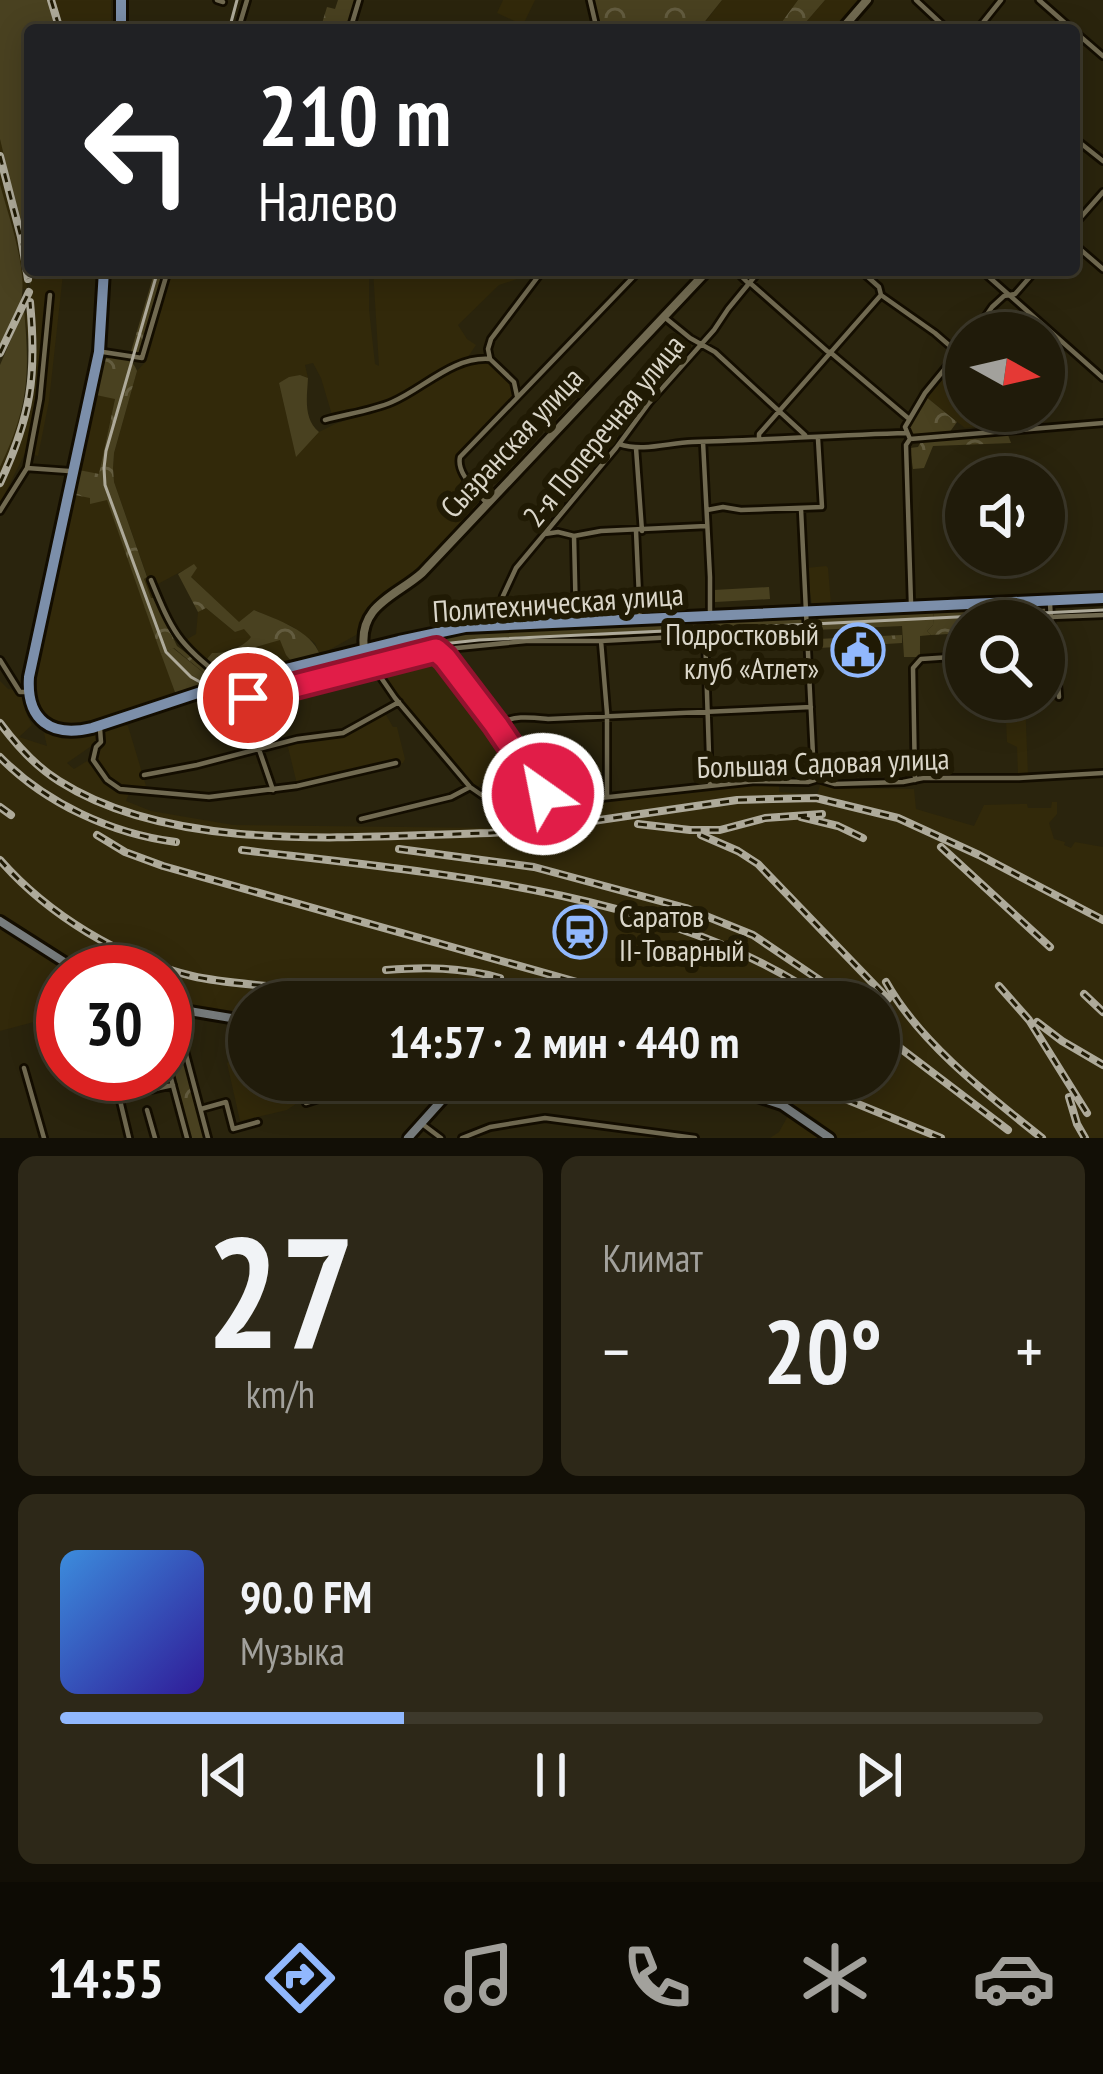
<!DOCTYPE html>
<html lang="ru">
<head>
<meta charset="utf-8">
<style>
	:root { --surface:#201b0a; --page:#2d2818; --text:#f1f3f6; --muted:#a2a19c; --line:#3d392b; --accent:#91b8fd }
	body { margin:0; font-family:"PT Sans Narrow",sans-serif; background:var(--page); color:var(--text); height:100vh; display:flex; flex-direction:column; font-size:45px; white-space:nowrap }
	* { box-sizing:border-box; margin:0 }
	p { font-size:39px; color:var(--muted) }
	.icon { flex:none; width:66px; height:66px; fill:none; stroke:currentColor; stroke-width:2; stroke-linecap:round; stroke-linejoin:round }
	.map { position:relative; height:1138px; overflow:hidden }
	.details { display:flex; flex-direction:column; gap:18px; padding:18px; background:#120f06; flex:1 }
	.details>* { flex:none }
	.top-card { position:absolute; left:24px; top:24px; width:1056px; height:252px; border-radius:12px; box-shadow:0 6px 30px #0003,0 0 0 3px var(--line); background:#202124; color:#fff; overflow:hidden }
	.needle { width:78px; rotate:98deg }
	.buttons { position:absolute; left:945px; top:312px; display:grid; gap:24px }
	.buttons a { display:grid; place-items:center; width:120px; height:120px; border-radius:50%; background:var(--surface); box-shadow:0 6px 30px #0003,0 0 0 3px var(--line); font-size:60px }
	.speed { position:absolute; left:36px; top:945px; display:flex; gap:24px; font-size:60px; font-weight:700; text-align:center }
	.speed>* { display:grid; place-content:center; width:156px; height:156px; border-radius:50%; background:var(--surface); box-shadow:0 6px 30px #0003,0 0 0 3px var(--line); line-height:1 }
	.speed .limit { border:18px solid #d22; background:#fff; color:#111 }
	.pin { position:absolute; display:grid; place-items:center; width:102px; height:102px; color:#fff; margin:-51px; border:6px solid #fff; border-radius:50%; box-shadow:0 3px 12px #0007 }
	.me { position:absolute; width:132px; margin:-66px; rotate:327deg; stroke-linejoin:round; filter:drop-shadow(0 0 9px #0008) }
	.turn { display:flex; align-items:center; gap:42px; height:252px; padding:0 36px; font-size:54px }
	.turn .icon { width:156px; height:156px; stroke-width:2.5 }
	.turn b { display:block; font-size:84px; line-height:102px }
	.big { font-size:90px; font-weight:700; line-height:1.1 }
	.details .card { flex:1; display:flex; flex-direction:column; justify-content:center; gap:18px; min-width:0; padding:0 42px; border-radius:18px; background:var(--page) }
	.details .dial { align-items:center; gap:0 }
	.dial b { font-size:156px; line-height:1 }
	.song { display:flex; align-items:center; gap:36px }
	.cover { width:144px; height:144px; border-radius:18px; background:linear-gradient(135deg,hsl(210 70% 55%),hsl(250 70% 35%)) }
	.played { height:12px; border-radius:6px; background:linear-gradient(90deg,var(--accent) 35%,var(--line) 35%) }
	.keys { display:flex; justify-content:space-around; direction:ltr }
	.heat { display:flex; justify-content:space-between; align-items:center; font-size:66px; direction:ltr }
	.details .tiles { flex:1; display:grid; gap:18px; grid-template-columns:1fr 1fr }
	.card:last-child { grid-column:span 2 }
	.trip { position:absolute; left:228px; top:981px; width:672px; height:120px; border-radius:60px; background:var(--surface); box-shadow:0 6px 30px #0003,0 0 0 3px var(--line); font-weight:700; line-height:120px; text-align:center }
	.tab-bar { display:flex; height:192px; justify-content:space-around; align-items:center; background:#0d0b04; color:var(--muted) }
	.tab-bar .icon { width:84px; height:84px }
	.tab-bar .selected { color:var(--accent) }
	.tab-bar b { font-size:54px; color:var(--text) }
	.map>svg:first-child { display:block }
	.built { fill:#32290a }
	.grass { fill:#494120 }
	.forest { fill:url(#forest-crowns) }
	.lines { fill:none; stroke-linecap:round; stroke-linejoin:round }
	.minor-casing { stroke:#130d00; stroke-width:10 }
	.tertiary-casing { stroke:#130d00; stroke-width:14 }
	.secondary-casing { stroke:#130d00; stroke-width:14 }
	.primary-casing { stroke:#130d00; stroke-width:16 }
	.minor { stroke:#716a51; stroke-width:4.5 }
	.tertiary { stroke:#716a51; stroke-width:8 }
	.secondary { stroke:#777c7d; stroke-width:8 }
	.primary { stroke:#7c8faa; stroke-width:10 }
	.tram { stroke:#aeaa9a; stroke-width:3 }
	.rail-casing { stroke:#aeaa9a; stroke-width:8 }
	.rail { stroke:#201a04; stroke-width:3; stroke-dasharray:9; stroke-linecap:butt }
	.route-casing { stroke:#92132f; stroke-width:30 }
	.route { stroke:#e11d48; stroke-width:21 }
	.labels { text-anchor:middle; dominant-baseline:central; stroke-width:12; stroke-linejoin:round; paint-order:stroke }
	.street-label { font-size:30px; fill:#dad6c9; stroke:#201a04 }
	.poi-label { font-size:30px; fill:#dad6c9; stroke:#201a04; text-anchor:end }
</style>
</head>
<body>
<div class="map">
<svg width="1103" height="1138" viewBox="0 0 1103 1138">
	<defs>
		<pattern id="forest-crowns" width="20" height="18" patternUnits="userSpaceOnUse" patternTransform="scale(3)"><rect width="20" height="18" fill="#494120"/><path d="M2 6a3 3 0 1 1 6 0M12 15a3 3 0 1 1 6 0" fill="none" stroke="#635c3f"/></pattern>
	</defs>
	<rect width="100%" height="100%" fill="#2a240d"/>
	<path class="built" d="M 48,0 L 111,0 L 111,30 L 56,30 Z
		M 503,0 L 535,0 L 523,25 L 497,13 Z
		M 722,0 L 798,0 L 776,30 L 699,30 Z
		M 825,0 L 862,0 L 836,30 L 799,30 Z
		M 0,139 L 23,236 L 30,279 L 26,280 L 27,289 L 23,289 L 14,237 L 0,184 Z
		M 36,270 L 53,270 L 53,273 L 63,274 L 49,401 L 38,456 L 25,453 L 0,504 L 0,467 L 23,408 L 28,378 L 29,348 L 24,313 L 29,312 L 28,302 L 32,301 L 30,285 Z
		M 172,270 L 234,270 L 250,274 L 252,270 L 369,270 L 369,310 L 375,364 L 379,366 L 373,270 L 530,270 L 523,277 L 499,285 L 458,325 L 467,339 L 476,345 L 468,357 L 429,375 L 389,400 L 332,415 L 321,378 L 313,363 L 305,365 L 308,378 L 300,375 L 279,383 L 296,456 L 319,432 L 335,424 L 393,404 L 430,382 L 475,361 L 489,362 L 513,384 L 514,390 L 514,394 L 456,456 L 457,472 L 477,494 L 477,509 L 422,568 L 407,582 L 377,599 L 356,635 L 320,655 L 315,643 L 293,627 L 254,610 L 239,623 L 184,570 L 156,585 L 154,598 L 151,599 L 144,579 L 147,576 L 114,482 L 113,468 L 114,453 L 137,371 L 147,360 Z
		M 966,346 L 966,411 L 1026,411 L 1020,419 L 1004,424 L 965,428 L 925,396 Z
		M 96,395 L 115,398 L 99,475 L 79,470 Z
		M 75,495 L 107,499 L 176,695 L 78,726 L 61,724 L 48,717 L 38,703 L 34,684 Z
		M 826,566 L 828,568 L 831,604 L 812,604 L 806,568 Z
		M 206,608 L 235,632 L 244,628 L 252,637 L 247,643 L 219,653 L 212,653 L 206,660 L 184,641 L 196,634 L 198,612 Z
		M 281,639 L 286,655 L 292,662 L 257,671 L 252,648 Z
		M 427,653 L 443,659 L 525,769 L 519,773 L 515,768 L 496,780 L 486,780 L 475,789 L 380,674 L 383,665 Z
		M 0,681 L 8,689 L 16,690 L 23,696 L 26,713 L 32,725 L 19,737 L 47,746 L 44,733 L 71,737 L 97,732 L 100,740 L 67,763 L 74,769 L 87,761 L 106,782 L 120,790 L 100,769 L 95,758 L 98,748 L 103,743 L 103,730 L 122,724 L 128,726 L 146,786 L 144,790 L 130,791 L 126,801 L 151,811 L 233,825 L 490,828 L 490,809 L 755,784 L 779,784 L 779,792 L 817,795 L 820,785 L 825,785 L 833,788 L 914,789 L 916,809 L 974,826 L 984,805 L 1021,804 L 1027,804 L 1028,808 L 1051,808 L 1052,802 L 1057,802 L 1057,814 L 1049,823 L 1054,839 L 1065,842 L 1064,845 L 1071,848 L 1075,842 L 1103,847 L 1103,1138 L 838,1138 L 817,1120 L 784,1099 L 725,1080 L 879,1080 L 879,1002 L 249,1002 L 249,1018 L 165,1004 L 165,972 L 86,972 L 0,915 Z
		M 1005,699 L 1025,699 L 1028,774 L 1018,774 L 1017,747 L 1007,742 Z
		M 385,713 L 393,727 L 397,727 L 405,759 L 403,763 L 297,784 L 287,743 L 343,734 Z
		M 0,925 L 74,972 L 63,972 L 63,1015 L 57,1016 L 59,1022 L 48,1025 L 45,1019 L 0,1031 Z
		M 234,1057 L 249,1060 L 249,1080 L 296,1080 L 300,1101 L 287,1110 L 240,1121 L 227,1063 Z
		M 789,1114 L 811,1129 L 823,1138 L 770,1138 L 779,1132 Z"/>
	<path class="grass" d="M 0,0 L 48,0 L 56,30 L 30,30 L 30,270 L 36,270 L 30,285 L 23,236 L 0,139 Z
		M 0,184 C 8,215 30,275 20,304 C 15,319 6,333 0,347 Z
		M 24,309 C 30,374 29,406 0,467 L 0,365 Z
		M 300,375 L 308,378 C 307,397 303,419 319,432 L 296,457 L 279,383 L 289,377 Z
		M 934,610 L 933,625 L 927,631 L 931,635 L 920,636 L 920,657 L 904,657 L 902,626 L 815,630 L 814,635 L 810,634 L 813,616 Z
		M 798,617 L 803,620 L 804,626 L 800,629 L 525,639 L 425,649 L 240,698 L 218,694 L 441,636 L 478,631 Z
		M 173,648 L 215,682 L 176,695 L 161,654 Z"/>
	<path class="forest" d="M 338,0 L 355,0 L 346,30 L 320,30 L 327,7 L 335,9 Z
		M 593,0 L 722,0 L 698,30 L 599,30 Z
		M 798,0 L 825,0 L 799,30 L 776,30 Z
		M 155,270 L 166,270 L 141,353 L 138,356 L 130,355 Z
		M 109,356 C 121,358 133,358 137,371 L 114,453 L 113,468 L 114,482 L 147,577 L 144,579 L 151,598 L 154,598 L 177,646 L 202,665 L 212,653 C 224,654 244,647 251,637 L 244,629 L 235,632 L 206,608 L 198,612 L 178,574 L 194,564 L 197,568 L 191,577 L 239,622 L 254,610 C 277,620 311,630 320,655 L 292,662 L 286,655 L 280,640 L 252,648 L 257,671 L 215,682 L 174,648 L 161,654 L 107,500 L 90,504 L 90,498 L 75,495 L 79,470 L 99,474 L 115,399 L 96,395 L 104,359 Z
		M 925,396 L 957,422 L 949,433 L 915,436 L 910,433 L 910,419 Z
		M 1008,435 L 1011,443 L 933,446 L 924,468 L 913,469 L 910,448 L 918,447 L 922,440 Z
		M 769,587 L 770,599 L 715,602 L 714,590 Z
		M 1042,605 L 1045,607 L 1044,627 L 1044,621 L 966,621 L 966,633 L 931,635 L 927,631 L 933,625 L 934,610 Z
		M 902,635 L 902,643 L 819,648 L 818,639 Z
		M 176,1031 L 178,1032 L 207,1138 L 191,1138 L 165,1045 L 165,1034 Z"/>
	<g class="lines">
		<g class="minor-casing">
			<path id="minor" d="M 217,0 L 223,2
				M 590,0 L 597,30
				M 916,0 L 948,30
				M 1039,0 L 1073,30
				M 238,30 L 247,0
				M 350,30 L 359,0
				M 977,30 L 1001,0
				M 1074,31 L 1103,56
				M 1074,138 L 1103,161
				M 1074,225 L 1103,192
				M 1074,244 L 1103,269
				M 735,270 L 748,283
				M 860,270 L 879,287 L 881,295 L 935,333 L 957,352
				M 981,270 L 1103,378
				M 750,283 L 827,351
				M 663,316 L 690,338 L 715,352 L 805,435
				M 974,333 L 992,307 L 1004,296 L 1015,294 L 1036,270
				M 103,352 L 142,358 L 168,270
				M 830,352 L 908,418
				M 490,359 L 488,349 L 491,339 L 543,270
				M 490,359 L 514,382 L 517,396
				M 325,420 C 346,414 371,411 392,402 C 423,389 453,356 490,359
				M 759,439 L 759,434 L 881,295
				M 910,439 L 1103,423
				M 703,442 L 710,577 L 710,616
				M 619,444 C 643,452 668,443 692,442 C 764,440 835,435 907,433
				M 636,448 L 642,531
				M 27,468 L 69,471
				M 487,504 C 477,490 456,474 460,457 L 640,270
				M 801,509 L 813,755 L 818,779
				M 707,510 L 723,507 L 741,510 L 822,507 L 818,439
				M 0,511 L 27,468 L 40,399 L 50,295
				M 636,531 L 640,619
				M 545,534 L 558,532 L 574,536 L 601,531 L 706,526
				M 574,536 L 576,620
				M 151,580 C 172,631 178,644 223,678 L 225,684
				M 1050,602 C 1051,634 1057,665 1059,697
				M 911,603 L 906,445 L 910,439 L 905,427 L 925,393 L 966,343
				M 1050,617 L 1103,615
				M 497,626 L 503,596 L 516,568 L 616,448 L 649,403 L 714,330 L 728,309 L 760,270
				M 705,634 L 710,784
				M 601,641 L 607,713 L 607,795
				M 437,651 C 463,674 534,770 545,802
				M 0,660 L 20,692 L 28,692
				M 373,666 L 395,698 L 470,787 L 496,805 L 582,800 L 755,781 L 808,782 L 818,779 L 835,784 L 903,782 L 923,778 L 1019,778 L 1103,773
				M 212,693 L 219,698 L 242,700 L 427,651 L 526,641 L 601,641 L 806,630
				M 242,700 L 273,790
				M 496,725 C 514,715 529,717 548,719 L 811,707
				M 100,729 L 101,742 L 96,747 L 93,760 L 107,780 L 120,789 L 209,797 L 297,786 L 396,763
				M 144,775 L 197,765 L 297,739 L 343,733 L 399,702
				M 915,780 L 913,668 L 921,659 L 966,656
				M 361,819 L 451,797 L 470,787
				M 167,1007 L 180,1032 L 208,1138
				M 50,1041 L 63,1039
				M 165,1056 L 187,1138
				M 24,1068 L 44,1138
				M 397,1080 L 401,1094
				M 306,1103 L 337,1093
				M 201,1109 L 226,1102 L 233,1129 L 258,1122
				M 147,1110 L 155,1138
				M 421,1123 L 441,1138
				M 129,1138 L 118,1092 L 146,1088 L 150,1090 L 173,1085
				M 462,1138 L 490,1127 L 545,1118 L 695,1138"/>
		</g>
		<g class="tertiary-casing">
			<path id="tertiary" d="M 841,30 L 867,0
				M 364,649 C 358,605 396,596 422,573 L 708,270"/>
		</g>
		<g class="secondary-casing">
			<path id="secondary" d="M 0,921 L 80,972
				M 165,1007 L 249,1021
				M 707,1080 L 782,1105 L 830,1138
				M 408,1138 L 460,1080"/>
		</g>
		<g class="primary-casing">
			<path id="primary" d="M 121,30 L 121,0
				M 104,270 L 99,352 L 29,677 C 26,720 51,738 92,728 L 225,684 L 399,641 L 465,627 L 1103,598"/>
		</g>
		<use href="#minor" class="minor"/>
		<use href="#tertiary" class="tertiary"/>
		<use href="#secondary" class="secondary"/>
		<use href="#primary" class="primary"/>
		<path class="tram" d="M 229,30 L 237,0
			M 158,270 L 106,451 L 104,468 L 105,485 L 166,652 L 191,677 L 211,688 L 235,696 L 442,644 L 479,640 L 1103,610"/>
		<g class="rail-casing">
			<path id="rail" d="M 51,0 L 60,30
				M 0,156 L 21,237 L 28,279
				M 0,353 L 29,292
				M 0,483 C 31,416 37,376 30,302
				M 0,723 C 17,746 35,766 59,781 C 175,855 358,836 490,833 L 524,831 L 737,800 L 816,798 L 898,818 L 979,855 L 1103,920
				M 0,757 C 45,803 112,834 176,842
				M 0,807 L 11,815
				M 801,817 L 838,826 L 863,838
				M 638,824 L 690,830 L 720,830 L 765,818 L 822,814
				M 97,835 L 125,852 L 163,866 L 648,1002
				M 701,835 L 738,851 L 758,864 L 888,999
				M 941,847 L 1050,947
				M 399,849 L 534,867 L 686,908 L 753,935 L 827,985
				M 242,850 C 424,872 644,888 803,986
				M 0,860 C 48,915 121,959 192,976 C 222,983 254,984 285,988
				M 386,970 C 425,967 461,967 500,978
				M 886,982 C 920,1043 988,1095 1042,1138
				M 999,986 L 1029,1020 L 1087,1113
				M 1084,994 L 1103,1012
				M 1037,1022 L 1062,1041 L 1103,1065
				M 879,1032 L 1008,1130
				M 799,1080 L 941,1138
				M 1069,1097 L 1077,1124 L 1085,1138"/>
		</g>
		<use href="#rail" class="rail"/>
	</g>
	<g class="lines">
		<g class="route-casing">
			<path id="route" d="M 248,698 L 436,650 L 445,658 L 496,725 L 543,794"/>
		</g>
		<use href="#route" class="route"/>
	</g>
	<defs>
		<g id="civic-ring" transform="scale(2.7)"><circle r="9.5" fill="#201a04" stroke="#91b8fd" stroke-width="1.5"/><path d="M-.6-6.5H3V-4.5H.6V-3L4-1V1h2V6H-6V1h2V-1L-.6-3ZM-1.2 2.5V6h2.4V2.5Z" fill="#91b8fd"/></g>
		<g id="station-ring" transform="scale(2.7)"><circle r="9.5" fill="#201a04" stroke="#91b8fd" stroke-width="1.5"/><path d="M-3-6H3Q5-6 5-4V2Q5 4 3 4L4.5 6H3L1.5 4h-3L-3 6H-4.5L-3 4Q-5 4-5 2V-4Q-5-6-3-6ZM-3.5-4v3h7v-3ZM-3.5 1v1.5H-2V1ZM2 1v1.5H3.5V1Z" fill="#91b8fd"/></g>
	</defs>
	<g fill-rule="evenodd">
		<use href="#civic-ring" x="858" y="650"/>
		<use href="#station-ring" x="580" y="932"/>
	</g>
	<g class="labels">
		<g class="street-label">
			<text transform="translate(603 430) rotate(-51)">2-я Поперечная улица</text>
			<text transform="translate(511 442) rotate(-47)">Сызранская улица</text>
			<text transform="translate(558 602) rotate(-4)">Политехническая улица</text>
			<text transform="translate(823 762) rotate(-2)">Большая Садовая улица</text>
		</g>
		<g class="poi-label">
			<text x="819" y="633">Подростковый<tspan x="819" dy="34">клуб «Атлет»</tspan></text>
			<text x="619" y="915" text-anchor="start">Саратов<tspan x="619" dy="34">II-Товарный</tspan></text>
		</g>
	</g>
</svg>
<div class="buttons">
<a><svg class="needle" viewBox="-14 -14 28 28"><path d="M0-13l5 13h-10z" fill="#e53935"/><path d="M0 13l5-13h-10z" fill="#a2a19c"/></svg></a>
<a><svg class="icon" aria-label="sound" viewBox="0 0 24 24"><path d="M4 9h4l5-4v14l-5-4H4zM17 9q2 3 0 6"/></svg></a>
<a><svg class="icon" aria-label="search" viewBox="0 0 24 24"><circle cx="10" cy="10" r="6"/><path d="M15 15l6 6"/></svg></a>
</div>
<div class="speed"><div class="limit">30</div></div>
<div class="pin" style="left:248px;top:698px;background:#d93025"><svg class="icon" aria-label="arrive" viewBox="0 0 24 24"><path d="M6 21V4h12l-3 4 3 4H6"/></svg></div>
<svg class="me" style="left:543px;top:794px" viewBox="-20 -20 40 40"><circle r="17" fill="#e11d48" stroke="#fff" stroke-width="3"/><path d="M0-11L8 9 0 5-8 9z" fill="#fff"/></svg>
<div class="trip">14:57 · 2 мин · 440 m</div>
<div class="top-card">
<div class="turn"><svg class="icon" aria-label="left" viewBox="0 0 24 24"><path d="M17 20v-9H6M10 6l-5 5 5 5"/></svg><div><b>210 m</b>Налево</div></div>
</div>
</div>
<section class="details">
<div class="tiles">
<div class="card dial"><b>27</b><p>km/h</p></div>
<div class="card"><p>Климат</p>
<div class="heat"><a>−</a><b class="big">20°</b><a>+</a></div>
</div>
<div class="card">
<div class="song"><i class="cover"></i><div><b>90.0 FM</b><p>Музыка</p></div></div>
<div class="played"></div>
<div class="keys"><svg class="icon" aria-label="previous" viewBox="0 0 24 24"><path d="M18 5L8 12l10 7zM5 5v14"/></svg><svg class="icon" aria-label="pause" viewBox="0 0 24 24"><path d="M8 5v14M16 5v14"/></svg><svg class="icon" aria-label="next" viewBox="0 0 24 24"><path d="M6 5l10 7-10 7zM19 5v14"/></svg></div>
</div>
</div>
</section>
<nav class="tab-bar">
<b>14:55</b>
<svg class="icon selected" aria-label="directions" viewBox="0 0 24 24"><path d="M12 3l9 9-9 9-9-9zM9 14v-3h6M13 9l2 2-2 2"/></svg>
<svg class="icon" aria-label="music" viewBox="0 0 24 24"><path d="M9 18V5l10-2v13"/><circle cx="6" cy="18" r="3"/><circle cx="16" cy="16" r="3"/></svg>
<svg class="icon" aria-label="phone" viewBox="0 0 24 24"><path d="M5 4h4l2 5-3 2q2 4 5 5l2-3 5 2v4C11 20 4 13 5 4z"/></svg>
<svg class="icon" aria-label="climate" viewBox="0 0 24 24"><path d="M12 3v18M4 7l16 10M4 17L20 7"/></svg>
<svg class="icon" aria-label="car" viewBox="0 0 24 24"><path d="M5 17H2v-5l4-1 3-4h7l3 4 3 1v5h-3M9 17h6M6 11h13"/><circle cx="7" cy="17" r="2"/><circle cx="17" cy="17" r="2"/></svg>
</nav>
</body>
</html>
